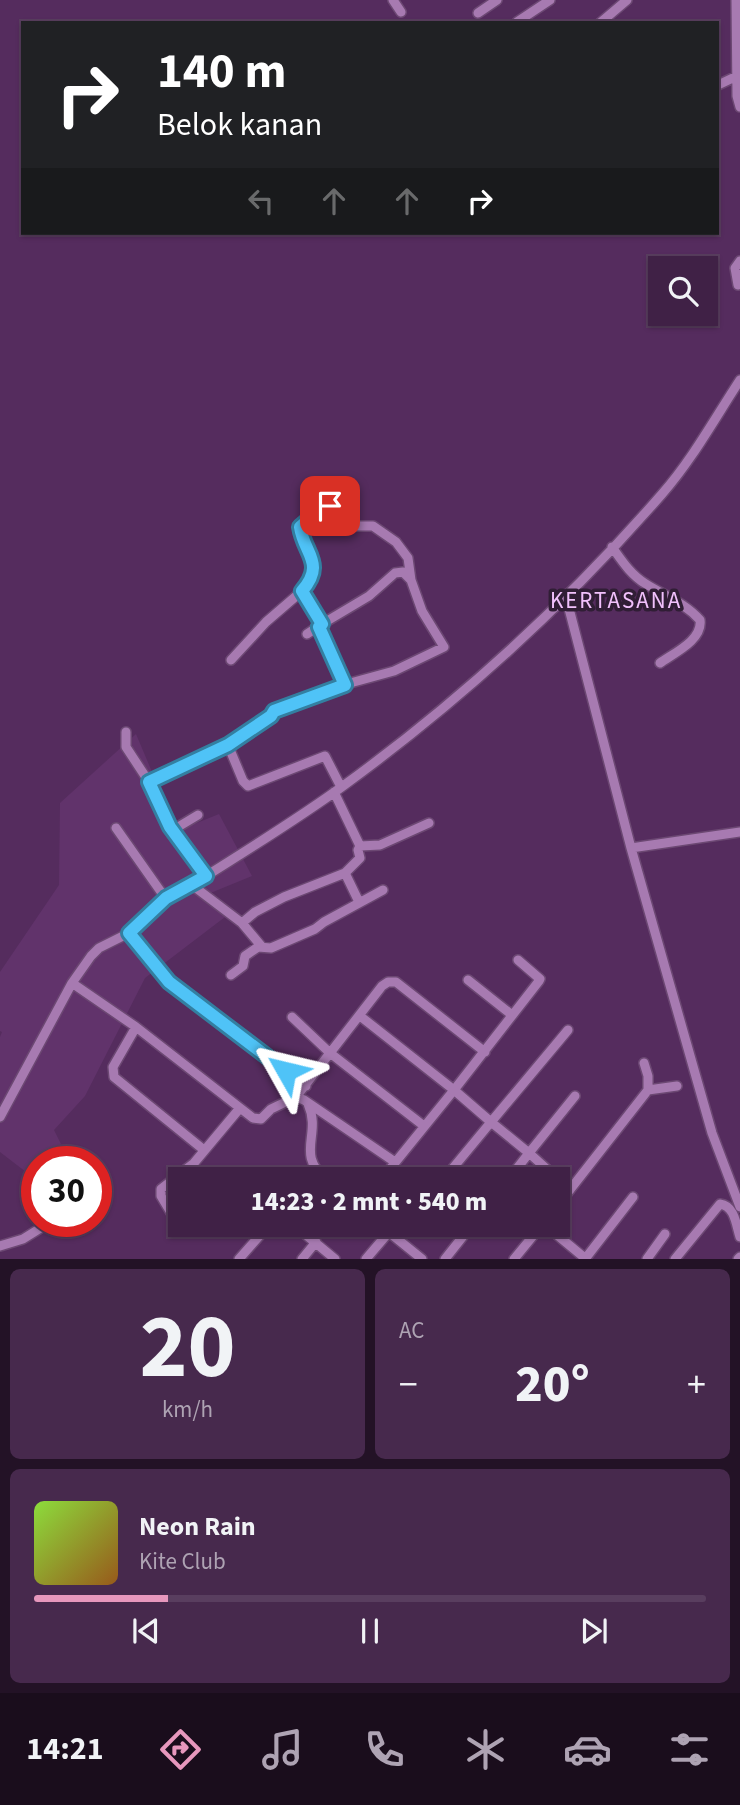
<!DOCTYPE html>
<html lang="id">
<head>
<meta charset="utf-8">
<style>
	:root { --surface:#402146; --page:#47294d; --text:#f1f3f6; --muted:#aea3b3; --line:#593e5f; --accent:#e797bd }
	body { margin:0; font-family:"Source Sans 3",sans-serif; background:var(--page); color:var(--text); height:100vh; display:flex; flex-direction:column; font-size:26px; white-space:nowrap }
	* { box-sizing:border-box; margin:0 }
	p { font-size:23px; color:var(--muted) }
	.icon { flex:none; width:38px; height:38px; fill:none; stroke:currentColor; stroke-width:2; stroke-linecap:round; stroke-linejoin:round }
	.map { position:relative; height:1259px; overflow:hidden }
	.details { display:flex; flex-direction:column; gap:10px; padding:10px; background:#231226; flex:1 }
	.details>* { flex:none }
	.hud { position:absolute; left:21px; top:21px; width:698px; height:214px; border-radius:0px; box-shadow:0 2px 5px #0004,0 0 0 2px var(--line); background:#202124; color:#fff; overflow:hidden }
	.controls { position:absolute; left:648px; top:256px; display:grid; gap:14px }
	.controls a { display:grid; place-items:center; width:70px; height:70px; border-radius:0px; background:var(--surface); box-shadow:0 2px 5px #0004,0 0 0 2px var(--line); font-size:35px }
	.speed { position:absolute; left:21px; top:1146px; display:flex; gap:14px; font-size:35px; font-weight:700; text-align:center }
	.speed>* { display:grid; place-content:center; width:91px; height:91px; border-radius:50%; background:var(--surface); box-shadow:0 2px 5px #0004,0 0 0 2px var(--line); line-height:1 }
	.speed .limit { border:10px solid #d22; background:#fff; color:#111 }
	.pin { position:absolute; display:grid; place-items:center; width:60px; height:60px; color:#fff; margin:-30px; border-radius:14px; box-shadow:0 4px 10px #0006 }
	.me { position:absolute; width:77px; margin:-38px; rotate:307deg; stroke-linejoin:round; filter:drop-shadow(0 0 5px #0008) }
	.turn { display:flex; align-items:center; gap:24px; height:147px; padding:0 21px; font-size:32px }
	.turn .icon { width:91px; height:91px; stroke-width:2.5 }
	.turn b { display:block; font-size:49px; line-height:60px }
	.lanes { display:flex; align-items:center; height:66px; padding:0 21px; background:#0003; justify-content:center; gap:35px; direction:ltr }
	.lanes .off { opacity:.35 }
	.big { font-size:52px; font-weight:800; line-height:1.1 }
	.details .widget { flex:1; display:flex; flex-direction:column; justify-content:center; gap:10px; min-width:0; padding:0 24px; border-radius:10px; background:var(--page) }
	.details .dial { align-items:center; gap:0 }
	.dial b { font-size:91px; line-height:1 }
	.song { display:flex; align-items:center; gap:21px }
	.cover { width:84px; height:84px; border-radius:10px; background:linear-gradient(135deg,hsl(90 70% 55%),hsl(30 70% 35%)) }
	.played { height:7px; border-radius:4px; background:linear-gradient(90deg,var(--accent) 20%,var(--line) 20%) }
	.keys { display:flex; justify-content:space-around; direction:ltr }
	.heat { display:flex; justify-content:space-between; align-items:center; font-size:38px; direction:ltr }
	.details .tiles { flex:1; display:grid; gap:10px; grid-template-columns:1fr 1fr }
	.widget:last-child { grid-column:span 2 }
	.trip { position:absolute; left:168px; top:1167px; width:402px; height:70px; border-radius:0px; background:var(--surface); box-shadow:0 2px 5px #0004,0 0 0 2px var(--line); font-weight:800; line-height:70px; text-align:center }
	.menu { display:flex; height:112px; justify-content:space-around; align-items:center; background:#1a0d1c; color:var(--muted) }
	.menu .icon { width:49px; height:49px }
	.menu .on { color:var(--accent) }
	.menu b { font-size:32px; color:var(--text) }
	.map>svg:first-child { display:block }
	.built { fill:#61336b }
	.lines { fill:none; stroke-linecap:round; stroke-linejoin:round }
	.minor-casing { stroke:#6c4873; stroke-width:12 }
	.minor { stroke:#a77ab1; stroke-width:9 }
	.route-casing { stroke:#337fa1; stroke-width:18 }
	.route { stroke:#4fc3f7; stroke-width:12 }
	.labels { text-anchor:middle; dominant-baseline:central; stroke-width:7; stroke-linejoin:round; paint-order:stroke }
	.quarter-label { font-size:23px; letter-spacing:2px; fill:#f1c1fc; stroke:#301e35 }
</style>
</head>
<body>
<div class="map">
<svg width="740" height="1259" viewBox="0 0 740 1259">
	<rect width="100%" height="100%" fill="#552c5e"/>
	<path class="built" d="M 136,734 L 177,831 L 219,814 L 252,876 L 208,894 L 225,917 L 145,978 L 85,1096 L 54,1130 L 61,1144 L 26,1172 L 0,1152 L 0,1037 L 2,1032 L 0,1031 L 0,972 L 59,885 L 60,803 Z"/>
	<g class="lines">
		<g class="minor-casing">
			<path id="minor" d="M 393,0 L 401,12
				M 736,0 L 737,96 L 740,107
				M 478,13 L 497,0
				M 517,22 L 550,0
				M 600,23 L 627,0
				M 718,85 L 737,76
				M 738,285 L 735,268 L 740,261
				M 612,547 C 622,561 631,575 646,584 C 665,596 685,603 700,620 C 703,640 674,653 660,663
				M 566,597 L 631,848 L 712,1133 L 740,1207
				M 319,627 L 345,685
				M 307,634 L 322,624
				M 231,660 L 266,622 L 302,591 L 312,576 L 310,552 L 300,527 C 307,518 320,508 332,507 L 355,526 L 373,526 L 396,542 L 408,558 L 411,580
				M 126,732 L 126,747 L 149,782 L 170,827 L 206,876
				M 228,745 L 243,781 L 248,786 L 325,756 L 341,787
				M 149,782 L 228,745 L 272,715 L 274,711 L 332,688 L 394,671 L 444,647 L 422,611 L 411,580 L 403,572 L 395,573 L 369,596 L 322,624 L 302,591
				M 334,792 L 360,846
				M 116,828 L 166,899
				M 173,830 L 198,815
				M 631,848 L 740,832
				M 345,873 L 359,902
				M 192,885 L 242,923 L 262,947
				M 242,923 L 255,912 L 284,897 L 345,873 L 360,858 L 358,850 L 360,846 L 380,845 L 429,823
				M 129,933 L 169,982 L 306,1086
				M 231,975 L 243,966 L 245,956 L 258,947 L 271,948 L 315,929 L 324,922 L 383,890
				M 468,980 L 512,1015
				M 72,983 L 136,1027 L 253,1118 L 261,1119 L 271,1109 L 296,1097
				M 360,1016 L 454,1090 L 381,1180
				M 292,1017 L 330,1053 L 296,1097 L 304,1100 L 395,1162
				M 136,1027 L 113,1067 L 114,1077 L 204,1150
				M 644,1063 L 648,1076 L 648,1090
				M 308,1104 C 322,1135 295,1153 326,1180
				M 0,1117 L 72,983 L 91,956 L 99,948 L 129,933 L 166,899 L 192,885 C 242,853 295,821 343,786 C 460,701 567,603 662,494 C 692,460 715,418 740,380
				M 424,1126 L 330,1053 L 382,986 L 388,982 L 396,982 L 485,1052
				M 443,1180 L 491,1122 L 454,1090 L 539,981 L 540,979 L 518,960
				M 508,1180 L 529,1153 L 491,1122 L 568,1030
				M 570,1190 L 529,1153 L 575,1096
				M 558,1205 L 648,1090 L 677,1086
				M 195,1225 L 182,1231 L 161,1196 L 161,1189 L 194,1163 L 240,1108
				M 294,1225 L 335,1259
				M 380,1225 L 422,1259
				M 545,1225 L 586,1259
				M 395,1237 L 405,1225
				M 0,1246 L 23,1239 L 47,1224
				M 239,1259 L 269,1225
				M 302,1259 L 316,1242
				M 366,1259 L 389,1232
				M 445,1259 L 472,1225
				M 514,1259 L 542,1225
				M 585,1259 L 633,1197
				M 647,1259 L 665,1234
				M 675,1259 L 720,1204 C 735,1206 736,1225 740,1237
				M 738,1259 L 740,1257"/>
		</g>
		<use href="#minor" class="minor"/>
	</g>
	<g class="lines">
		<g class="route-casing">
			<path id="route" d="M 286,1071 L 169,982 L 129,933 L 166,898 L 206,876 L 170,827 L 149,782 L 228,745 L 271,716 L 274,711 L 345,685 L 319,627 L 322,624 L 302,591 C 326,563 304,554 300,527 L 316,513 L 330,506"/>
		</g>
		<use href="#route" class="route"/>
	</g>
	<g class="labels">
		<g class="quarter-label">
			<text x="616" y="600">KERTASANA</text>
		</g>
	</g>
</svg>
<div class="controls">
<a><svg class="icon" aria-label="search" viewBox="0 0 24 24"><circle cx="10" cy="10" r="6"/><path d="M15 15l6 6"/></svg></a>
</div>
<div class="speed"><div class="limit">30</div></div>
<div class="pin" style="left:330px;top:506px;background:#d93025"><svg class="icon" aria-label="arrive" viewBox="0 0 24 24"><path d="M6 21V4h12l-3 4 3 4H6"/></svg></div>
<svg class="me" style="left:286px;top:1071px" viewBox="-20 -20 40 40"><path d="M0-17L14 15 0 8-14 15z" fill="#4fc3f7" stroke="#fff" stroke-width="4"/></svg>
<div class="trip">14:23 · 2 mnt · 540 m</div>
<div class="hud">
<div class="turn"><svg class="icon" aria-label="right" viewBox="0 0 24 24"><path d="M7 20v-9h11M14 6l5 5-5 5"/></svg><div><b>140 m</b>Belok kanan</div></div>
<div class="lanes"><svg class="icon off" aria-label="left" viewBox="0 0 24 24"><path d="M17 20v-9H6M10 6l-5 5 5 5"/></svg><svg class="icon off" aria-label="ahead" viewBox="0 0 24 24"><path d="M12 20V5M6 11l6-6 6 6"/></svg><svg class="icon off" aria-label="ahead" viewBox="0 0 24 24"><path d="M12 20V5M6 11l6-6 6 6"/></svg><svg class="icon" aria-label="right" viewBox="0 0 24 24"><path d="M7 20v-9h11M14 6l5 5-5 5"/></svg></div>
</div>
</div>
<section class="details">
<div class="tiles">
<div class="widget dial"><b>20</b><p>km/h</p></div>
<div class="widget"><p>AC</p>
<div class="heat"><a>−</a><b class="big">20°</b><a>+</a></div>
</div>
<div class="widget">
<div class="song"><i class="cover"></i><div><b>Neon Rain</b><p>Kite Club</p></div></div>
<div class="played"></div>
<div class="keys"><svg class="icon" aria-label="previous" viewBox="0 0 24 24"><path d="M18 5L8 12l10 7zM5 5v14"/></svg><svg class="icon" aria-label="pause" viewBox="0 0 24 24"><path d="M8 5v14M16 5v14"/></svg><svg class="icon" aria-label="next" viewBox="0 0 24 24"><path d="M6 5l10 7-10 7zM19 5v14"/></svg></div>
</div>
</div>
</section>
<nav class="menu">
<b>14:21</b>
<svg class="icon on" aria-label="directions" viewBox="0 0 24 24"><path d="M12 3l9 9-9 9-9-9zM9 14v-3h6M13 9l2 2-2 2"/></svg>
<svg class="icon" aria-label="music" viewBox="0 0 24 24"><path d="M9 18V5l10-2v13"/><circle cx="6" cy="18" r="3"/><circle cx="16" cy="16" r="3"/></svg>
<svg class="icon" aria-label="phone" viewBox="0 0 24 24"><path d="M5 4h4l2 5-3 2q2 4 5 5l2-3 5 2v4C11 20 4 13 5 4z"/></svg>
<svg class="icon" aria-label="climate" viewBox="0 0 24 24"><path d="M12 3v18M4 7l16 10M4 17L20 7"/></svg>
<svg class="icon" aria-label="car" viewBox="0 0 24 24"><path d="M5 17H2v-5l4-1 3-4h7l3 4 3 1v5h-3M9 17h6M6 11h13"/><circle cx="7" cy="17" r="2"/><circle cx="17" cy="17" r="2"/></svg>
<svg class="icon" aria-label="filters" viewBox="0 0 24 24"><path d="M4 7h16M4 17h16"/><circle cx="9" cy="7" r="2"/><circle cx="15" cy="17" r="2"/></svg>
</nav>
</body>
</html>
